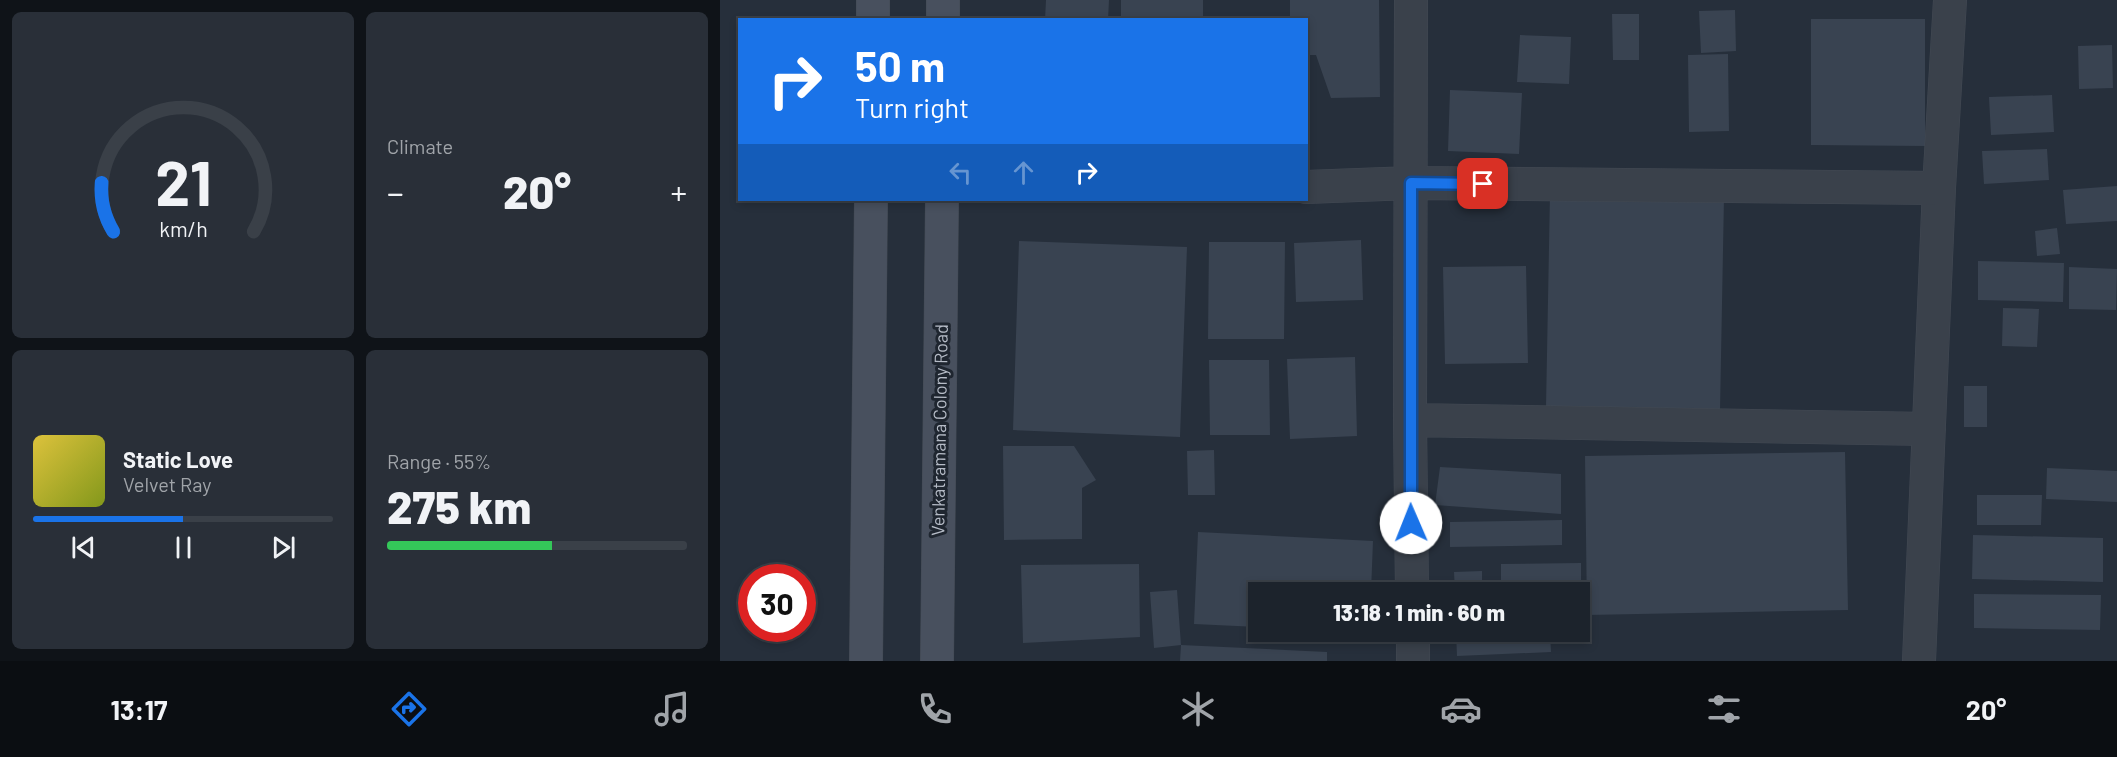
<!DOCTYPE html>
<html lang="en">
<head>
<meta charset="utf-8">
<style>
	:root { --surface:#1c232c; --page:#292f38; --text:#f1f3f6; --muted:#a0a4a9; --line:#3a4048; --accent:#1a73e8 }
	body { margin:0; font-family:Barlow,sans-serif; background:var(--page); color:var(--text); height:100vh; display:flex; flex-direction:column; font-size:22px; white-space:nowrap }
	* { box-sizing:border-box; margin:0 }
	p { font-size:20px; color:var(--muted) }
	.icon { flex:none; width:33px; height:33px; fill:none; stroke:currentColor; stroke-width:2; stroke-linecap:round; stroke-linejoin:round }
	.map { position:relative; flex:1; overflow:hidden }
	.sheet { display:flex; flex-direction:column; gap:12px; padding:12px; background:#0f1318; width:720px }
	.sheet>* { flex:none }
	.banner { position:absolute; left:18px; top:18px; width:570px; height:183px; border-radius:0px; box-shadow:0 3px 9px #0003,0 0 0 2px var(--line); background:#1a73e8; color:#fff; overflow:hidden }
	.speed { position:absolute; left:18px; top:564px; display:flex; gap:12px; font-size:30px; font-weight:700; text-align:center }
	.speed>* { display:grid; place-content:center; width:78px; height:78px; border-radius:50%; background:var(--surface); box-shadow:0 3px 9px #0003,0 0 0 2px var(--line); line-height:1 }
	.speed .limit { border:9px solid #d22; background:#fff; color:#111 }
	.pin { position:absolute; display:grid; place-items:center; width:51px; height:51px; color:#fff; margin:-26px; border-radius:12px; box-shadow:0 3px 9px #0006 }
	.me { position:absolute; width:66px; margin:-33px; rotate:359deg; stroke-linejoin:round; filter:drop-shadow(0 0 4px #0008) }
	.turn { display:flex; align-items:center; gap:21px; height:126px; padding:0 18px; font-size:27px }
	.turn .icon { width:78px; height:78px; stroke-width:2.5 }
	.turn b { display:block; font-size:42px; line-height:51px }
	.lanes { display:flex; align-items:center; height:57px; padding:0 18px; background:#0003; justify-content:center; gap:30px; direction:ltr }
	.lanes .off { opacity:.35 }
	.big { font-size:45px; font-weight:800; line-height:1.1 }
	.sheet .tile { flex:1; display:flex; flex-direction:column; justify-content:center; gap:9px; min-width:0; padding:0 21px; border-radius:9px; background:var(--page) }
	.sheet .dial { align-items:center; gap:0 }
	.dial svg { height:156px; overflow:visible; fill:none; stroke:var(--line); stroke-width:7; stroke-linecap:round; text-anchor:middle }
	.dial text { fill:var(--text); stroke:none }
	.song { display:flex; align-items:center; gap:18px }
	.cover { width:72px; height:72px; border-radius:9px; background:linear-gradient(135deg,hsl(50 70% 55%),hsl(70 70% 35%)) }
	.played { height:6px; border-radius:3px; background:linear-gradient(90deg,var(--accent) 50%,var(--line) 50%) }
	.keys { display:flex; justify-content:space-around; direction:ltr }
	.heat { display:flex; justify-content:space-between; align-items:center; font-size:33px; direction:ltr }
	.charge { height:9px; border-radius:4px; background:linear-gradient(90deg,#34c759 55%,var(--line) 0) }
	.sheet .tiles { flex:1; display:grid; gap:12px; grid-template-columns:repeat(2,1fr) }
	.trip { position:absolute; left:528px; top:582px; width:342px; height:60px; border-radius:0px; background:var(--surface); box-shadow:0 3px 9px #0003,0 0 0 2px var(--line); font-weight:800; line-height:60px; text-align:center }
	.menu { display:flex; height:96px; justify-content:space-around; align-items:center; background:#0b0e12; color:var(--muted) }
	.menu .icon { width:42px; height:42px }
	.menu .active { color:var(--accent) }
	.menu b { font-size:27px; color:var(--text) }
	main { display:flex; flex:1; min-height:0 }
	.map>svg:first-child { display:block }
	.building { fill:#394351 }
	.lines { fill:none; stroke-linecap:round; stroke-linejoin:round }
	.minor-casing { stroke:#434a54; stroke-width:34 }
	.secondary-casing { stroke:#434a54; stroke-width:34 }
	.minor { stroke:#3a414b; stroke-width:33 }
	.secondary { stroke:#48505e; stroke-width:33 }
	.route-casing { stroke:#114b97; stroke-width:15 }
	.route { stroke:#1a73e8; stroke-width:10 }
	.labels { text-anchor:middle; dominant-baseline:central; stroke-width:6; stroke-linejoin:round; paint-order:stroke }
	.street-label { font-size:18px; fill:#b6bcc7; stroke:#1f2630 }
</style>
</head>
<body>
<main>
<section class="sheet">
<div class="tiles">
<div class="tile dial"><svg viewBox="0 0 100 80">
<path d="M14 69A42 42 0 1 1 86 69"/>
<path d="M14 69A42 42 0 0 1 8 44" stroke="#1a73e8"/>
<text x="50" y="56" font-size="32" font-weight="700">21</text>
<text x="50" y="72" font-size="11">km/h</text>
</svg></div>
<div class="tile"><p>Climate</p>
<div class="heat"><a>−</a><b class="big">20°</b><a>+</a></div>
</div>
<div class="tile">
<div class="song"><i class="cover"></i><div><b>Static Love</b><p>Velvet Ray</p></div></div>
<div class="played"></div>
<div class="keys"><svg class="icon" aria-label="previous" viewBox="0 0 24 24"><path d="M18 5L8 12l10 7zM5 5v14"/></svg><svg class="icon" aria-label="pause" viewBox="0 0 24 24"><path d="M8 5v14M16 5v14"/></svg><svg class="icon" aria-label="next" viewBox="0 0 24 24"><path d="M6 5l10 7-10 7zM19 5v14"/></svg></div>
</div>
<div class="tile"><p>Range · 55%</p><b class="big">275 km</b><div class="charge"></div></div>
</div>
</section>
<div class="map">
<svg width="1397" height="661" viewBox="0 0 1397 661">
	<rect width="100%" height="100%" fill="#262f3b"/>
	<path class="building" d="M 326,0 L 389,0 L 388,20 L 325,20 Z
		M 401,0 L 483,0 L 483,20 L 401,20 Z
		M 570,0 L 659,0 L 660,97 L 611,98 L 596,55 L 586,55 L 586,20 L 570,20 Z
		M 1015,10 L 1016,51 L 981,53 L 979,11 Z
		M 892,14 L 919,14 L 919,60 L 893,60 Z
		M 1091,19 L 1205,19 L 1205,146 L 1091,145 Z
		M 800,35 L 851,37 L 849,84 L 797,82 Z
		M 1392,45 L 1393,88 L 1359,89 L 1358,46 Z
		M 1008,54 L 1009,131 L 969,132 L 968,55 Z
		M 730,90 L 802,93 L 799,154 L 728,151 Z
		M 1332,95 L 1334,132 L 1271,135 L 1269,97 Z
		M 1327,149 L 1329,180 L 1264,184 L 1262,151 Z
		M 1397,186 L 1397,221 L 1346,224 L 1343,190 Z
		M 830,193 L 1004,197 L 1000,411 L 826,407 Z
		M 1337,228 L 1340,254 L 1317,256 L 1315,231 Z
		M 641,240 L 643,300 L 576,302 L 574,243 Z
		M 299,241 L 467,247 L 460,437 L 293,430 Z
		M 489,242 L 565,242 L 564,339 L 488,339 Z
		M 1258,261 L 1344,263 L 1343,302 L 1258,300 Z
		M 806,266 L 808,363 L 725,364 L 723,267 Z
		M 1349,267 L 1397,269 L 1396,310 L 1349,309 Z
		M 1283,308 L 1319,309 L 1317,347 L 1282,346 Z
		M 635,357 L 637,436 L 570,439 L 567,359 Z
		M 489,360 L 549,360 L 550,435 L 490,435 Z
		M 1244,386 L 1267,386 L 1267,427 L 1244,427 Z
		M 283,446 L 354,446 L 376,480 L 362,488 L 362,539 L 284,540 Z
		M 494,450 L 495,495 L 468,495 L 467,451 Z
		M 1125,452 L 1128,610 L 867,615 L 865,456 Z
		M 720,467 L 841,474 L 841,514 L 715,505 Z
		M 1327,468 L 1397,471 L 1397,502 L 1326,499 Z
		M 1257,495 L 1322,495 L 1321,525 L 1257,525 Z
		M 842,520 L 842,545 L 730,547 L 730,522 Z
		M 478,532 L 653,541 L 651,592 L 538,592 L 538,627 L 474,624 Z
		M 1253,535 L 1383,538 L 1383,582 L 1252,579 Z
		M 861,563 L 861,592 L 781,592 L 781,564 Z
		M 419,564 L 420,637 L 303,643 L 301,565 Z
		M 762,571 L 762,592 L 735,592 L 734,572 Z
		M 457,590 L 461,645 L 434,648 L 430,592 Z
		M 1254,594 L 1381,595 L 1380,630 L 1254,628 Z
		M 736,632 L 830,632 L 831,652 L 737,656 Z
		M 461,645 L 607,652 L 607,661 L 460,661 Z"/>
	<g class="lines">
		<g class="minor-casing">
			<path id="minor" d="M 691,0 L 690,420 L 692,592
				M 586,187 L 691,183 L 1219,188
				M 690,420 L 1209,429
				M 693,632 L 693,661
				M 1199,661 L 1219,188 L 1230,0"/>
		</g>
		<g class="secondary-casing">
			<path id="secondary" d="M 153,20 L 153,0
				M 223,20 L 223,0
				M 146,661 L 151,200
				M 217,661 L 222,200"/>
		</g>
		<use href="#minor" class="minor"/>
		<use href="#secondary" class="secondary"/>
	</g>
	<g class="lines">
		<g class="route-casing">
			<path id="route" d="M 691,523 L 691,183 L 763,184"/>
		</g>
		<use href="#route" class="route"/>
	</g>
	<g class="labels">
		<g class="street-label">
			<text transform="translate(219 430) rotate(-89)">Venkatramana Colony Road</text>
		</g>
	</g>
</svg>
<div class="speed"><div class="limit">30</div></div>
<div class="pin" style="left:763px;top:184px;background:#d93025"><svg class="icon" aria-label="arrive" viewBox="0 0 24 24"><path d="M6 21V4h12l-3 4 3 4H6"/></svg></div>
<svg class="me" style="left:691px;top:523px" viewBox="-20 -20 40 40"><circle r="19" fill="#fff"/><path d="M0-13L10 11 0 6-10 11z" fill="#1a73e8"/></svg>
<div class="trip">13:18 · 1 min · 60 m</div>
<div class="banner">
<div class="turn"><svg class="icon" aria-label="right" viewBox="0 0 24 24"><path d="M7 20v-9h11M14 6l5 5-5 5"/></svg><div><b>50 m</b>Turn right</div></div>
<div class="lanes"><svg class="icon off" aria-label="left" viewBox="0 0 24 24"><path d="M17 20v-9H6M10 6l-5 5 5 5"/></svg><svg class="icon off" aria-label="ahead" viewBox="0 0 24 24"><path d="M12 20V5M6 11l6-6 6 6"/></svg><svg class="icon" aria-label="right" viewBox="0 0 24 24"><path d="M7 20v-9h11M14 6l5 5-5 5"/></svg></div>
</div>
</div>
</main>
<nav class="menu">
<b>13:17</b>
<svg class="icon active" aria-label="directions" viewBox="0 0 24 24"><path d="M12 3l9 9-9 9-9-9zM9 14v-3h6M13 9l2 2-2 2"/></svg>
<svg class="icon" aria-label="music" viewBox="0 0 24 24"><path d="M9 18V5l10-2v13"/><circle cx="6" cy="18" r="3"/><circle cx="16" cy="16" r="3"/></svg>
<svg class="icon" aria-label="phone" viewBox="0 0 24 24"><path d="M5 4h4l2 5-3 2q2 4 5 5l2-3 5 2v4C11 20 4 13 5 4z"/></svg>
<svg class="icon" aria-label="climate" viewBox="0 0 24 24"><path d="M12 3v18M4 7l16 10M4 17L20 7"/></svg>
<svg class="icon" aria-label="car" viewBox="0 0 24 24"><path d="M5 17H2v-5l4-1 3-4h7l3 4 3 1v5h-3M9 17h6M6 11h13"/><circle cx="7" cy="17" r="2"/><circle cx="17" cy="17" r="2"/></svg>
<svg class="icon" aria-label="filters" viewBox="0 0 24 24"><path d="M4 7h16M4 17h16"/><circle cx="9" cy="7" r="2"/><circle cx="15" cy="17" r="2"/></svg>
<b>20°</b>
</nav>
</body>
</html>
